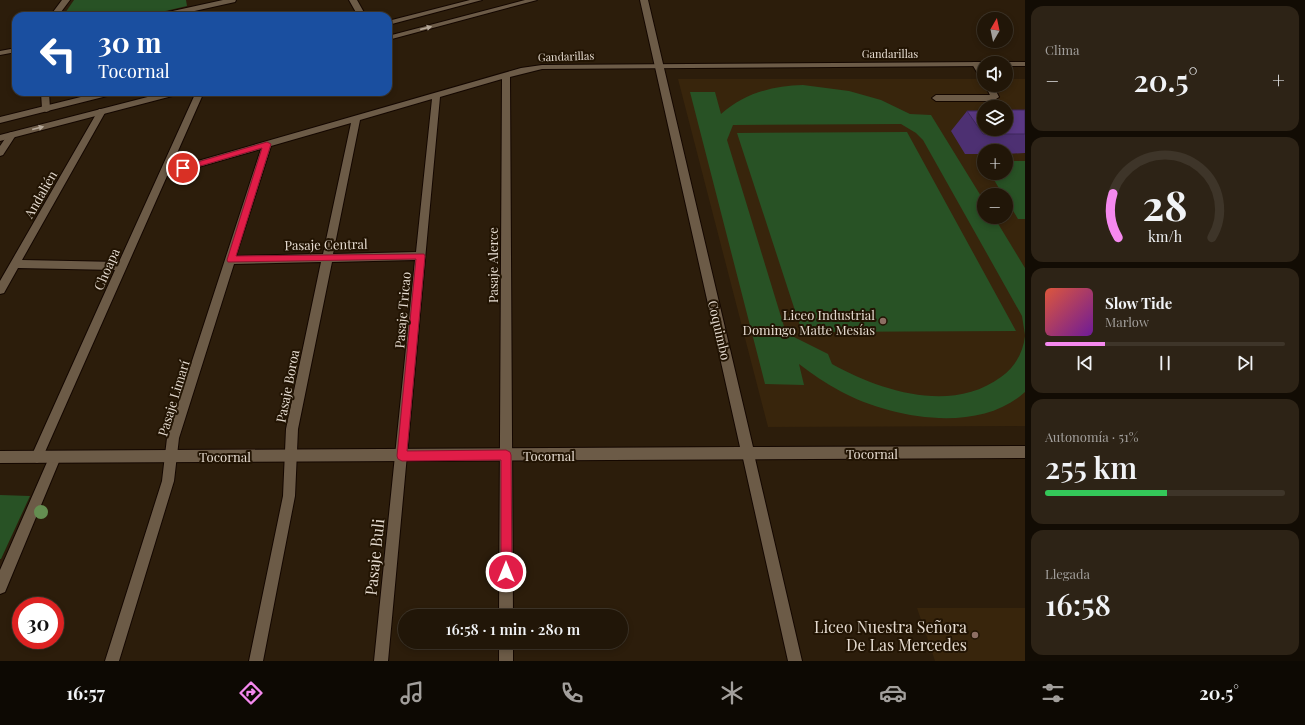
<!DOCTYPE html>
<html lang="es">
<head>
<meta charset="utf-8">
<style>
	:root { --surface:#211608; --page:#2d2316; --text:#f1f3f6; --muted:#a29f9c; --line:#3e3529; --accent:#f589ef }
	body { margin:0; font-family:"Playfair Display",serif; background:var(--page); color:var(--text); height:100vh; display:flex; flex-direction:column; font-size:15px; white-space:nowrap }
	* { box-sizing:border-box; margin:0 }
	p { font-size:13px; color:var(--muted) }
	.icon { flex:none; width:22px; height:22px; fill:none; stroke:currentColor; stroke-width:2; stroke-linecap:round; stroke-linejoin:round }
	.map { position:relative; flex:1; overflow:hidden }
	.side { display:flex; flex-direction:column; gap:6px; padding:6px; background:#120c04; width:280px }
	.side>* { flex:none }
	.top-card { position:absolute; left:12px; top:12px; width:380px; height:84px; border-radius:12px; box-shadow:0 2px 6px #0003,0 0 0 1px var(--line); background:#1a4fa0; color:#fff; overflow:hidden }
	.needle { width:26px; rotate:9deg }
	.tools { position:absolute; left:977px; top:12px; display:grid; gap:8px }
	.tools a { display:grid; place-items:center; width:36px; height:36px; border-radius:50%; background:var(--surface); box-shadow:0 2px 6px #0003,0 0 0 1px var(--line); font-size:20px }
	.speed { position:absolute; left:12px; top:597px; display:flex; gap:8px; font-size:20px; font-weight:700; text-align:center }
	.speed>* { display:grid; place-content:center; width:52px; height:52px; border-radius:50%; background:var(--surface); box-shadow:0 2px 6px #0003,0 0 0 1px var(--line); line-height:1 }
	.speed .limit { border:6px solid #d22; background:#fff; color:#111 }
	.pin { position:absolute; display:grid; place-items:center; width:34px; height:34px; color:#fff; margin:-17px; border:2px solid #fff; border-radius:50%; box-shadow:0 1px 4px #0007 }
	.me { position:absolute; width:44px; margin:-22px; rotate:0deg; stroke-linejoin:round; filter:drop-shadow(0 0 3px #0008) }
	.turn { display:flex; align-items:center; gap:14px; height:84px; padding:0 20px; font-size:18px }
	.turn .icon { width:52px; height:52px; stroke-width:2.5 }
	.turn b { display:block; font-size:28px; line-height:34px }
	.big { font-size:30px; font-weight:600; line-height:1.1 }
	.side .card { flex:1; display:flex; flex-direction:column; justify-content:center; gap:6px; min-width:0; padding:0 14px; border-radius:12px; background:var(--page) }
	.side .dial { align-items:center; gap:0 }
	.dial svg { height:104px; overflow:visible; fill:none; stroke:var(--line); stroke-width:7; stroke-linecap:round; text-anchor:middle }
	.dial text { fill:var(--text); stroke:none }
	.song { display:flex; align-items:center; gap:12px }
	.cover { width:48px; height:48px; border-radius:6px; background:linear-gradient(135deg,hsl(10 70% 55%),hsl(280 70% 35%)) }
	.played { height:4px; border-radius:2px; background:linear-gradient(90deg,var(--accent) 25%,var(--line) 25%) }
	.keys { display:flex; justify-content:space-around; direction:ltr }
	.heat { display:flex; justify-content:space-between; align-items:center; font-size:22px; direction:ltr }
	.charge { height:6px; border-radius:3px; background:linear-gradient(90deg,#34c759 51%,var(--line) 0) }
	.trip { position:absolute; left:398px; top:609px; width:230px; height:40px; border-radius:20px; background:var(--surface); box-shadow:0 2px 6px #0003,0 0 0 1px var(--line); font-weight:600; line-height:40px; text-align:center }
	.menu { display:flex; height:64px; justify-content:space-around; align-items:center; background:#0d0903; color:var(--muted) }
	.menu .icon { width:28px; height:28px }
	.menu .selected { color:var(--accent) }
	.menu b { font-size:18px; color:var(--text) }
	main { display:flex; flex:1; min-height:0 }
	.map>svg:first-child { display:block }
	.built { fill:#38250c; fill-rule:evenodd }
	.green { fill:#285225 }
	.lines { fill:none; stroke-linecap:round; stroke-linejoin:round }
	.service-casing { stroke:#140700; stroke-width:2 }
	.minor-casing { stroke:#140700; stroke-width:2 }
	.tertiary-casing { stroke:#140700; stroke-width:2 }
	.secondary-casing { stroke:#140700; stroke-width:2 }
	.service { fill:#6c5b47; fill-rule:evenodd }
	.minor { fill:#6c5b47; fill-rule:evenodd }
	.tertiary { fill:#6c5b47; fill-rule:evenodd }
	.secondary { fill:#6c5b47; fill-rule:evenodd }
	.tree { fill:#648e51 }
	.wall { fill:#4d3072 }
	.building { fill:#5a3884; stroke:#3f275c }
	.oneway { fill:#b5a899 }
	.route { fill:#e11d48; stroke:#92132f }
	.education-dot { fill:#8d6e63; stroke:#221403; stroke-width:1.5 }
	.labels { text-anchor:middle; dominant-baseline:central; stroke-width:4; stroke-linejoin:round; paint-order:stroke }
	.far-street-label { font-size:11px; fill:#e5dbd0; stroke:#221403 }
	.street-label { font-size:13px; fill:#e5dbd0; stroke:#221403 }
	.poi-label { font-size:13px; fill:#e5dbd0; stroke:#221403; text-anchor:end }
	.near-street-label { font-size:16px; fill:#e5dbd0; stroke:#221403 }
	.near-poi-label { font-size:16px; fill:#e5dbd0; stroke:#221403; text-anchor:end }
</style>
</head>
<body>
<main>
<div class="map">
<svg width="1025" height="661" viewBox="0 0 1025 661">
	<rect width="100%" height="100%" fill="#2c1d0b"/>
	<path class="built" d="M 678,79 L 984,79 L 984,85 L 1006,85 L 1006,79 L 1025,79 L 1025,426 L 768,427 ZM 984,107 L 1006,107 L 1006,129 L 984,129 ZM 984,151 L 1006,151 L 1006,173 L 984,173 ZM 984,195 L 1006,195 L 1006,217 L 984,217 Z
		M 917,608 L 1025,608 L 1025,661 L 935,661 Z"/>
	<path class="green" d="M 74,0 L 186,0 L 187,6 L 144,16 L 63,16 Z
		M 803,85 L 849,91 L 881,100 L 910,114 L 931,115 L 984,201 L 984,217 L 994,217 L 1025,268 L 1025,335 L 1022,316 L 923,140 L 916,133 L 901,124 L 733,125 L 727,140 L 786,333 L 828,354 L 832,364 C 881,391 951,414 1001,377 C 1015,367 1023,353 1025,336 L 1025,392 C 978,435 890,418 840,391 C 825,383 812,374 799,364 L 804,385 L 765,384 L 690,92 L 715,92 L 721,114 C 745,93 772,86 803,85 Z
		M 907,132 L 1016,331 L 802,332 L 737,133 Z
		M 1006,161 L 1025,161 L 1025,219 L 1018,219 L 1006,199 L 1006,195 L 1003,195 L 990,173 L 1006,173 Z
		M 0,495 L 30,496 L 1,559 L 0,559 Z"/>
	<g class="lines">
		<g class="service-casing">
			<path id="service" d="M 973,62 L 979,62 C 983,69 984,72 984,79 L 981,79 L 972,64 Z
				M 985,85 L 993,85 L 999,97 L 993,101 L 936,101 L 932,98 L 936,95 L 990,95 Z"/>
		</g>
		<g class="minor-casing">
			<path id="minor" d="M 62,0 L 70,0 L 58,16 L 50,16 Z
				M 223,0 L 236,0 L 235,2 L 172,16 L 158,16 L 159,14 Z
				M 349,0 L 357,0 L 366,16 L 358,16 Z
				M 16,48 L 16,52 L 0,55 L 0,51 Z
				M 984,62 L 987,63 L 984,63 L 984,66 L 542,69 L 510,77 L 513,616 L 499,616 L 502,79 L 440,97 L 388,661 L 374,661 L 415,260 L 332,262 L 298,429 L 295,496 L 263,661 L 249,661 L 283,496 L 286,429 L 321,262 L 234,264 L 179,438 L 174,481 L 119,661 L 105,661 L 162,481 L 167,438 L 261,149 L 167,176 L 41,461 L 37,463 L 33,461 L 31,457 L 115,270 L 18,268 L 4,293 L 0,294 L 0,281 L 99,109 L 105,109 L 106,111 L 22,260 L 119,262 L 196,92 L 204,92 L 170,169 L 521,68 L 542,65 ZM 432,99 L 416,252 L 333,254 L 360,120 ZM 351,123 L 323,254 L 236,256 L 271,146 Z
				M 1006,62 L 1025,62 L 1025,66 L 1006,66 L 1006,63 L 1003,63 Z
				M 41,92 L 49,92 L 50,109 L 49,111 L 46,112 L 42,109 Z
				M 12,132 L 16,135 L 3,155 L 0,156 L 0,146 L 9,133 Z
				M 748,448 L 752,450 L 754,454 L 802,661 L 788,661 L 742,454 L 744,450 Z
				M 55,451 L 59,453 L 61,457 L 5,592 L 0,594 L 0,570 L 51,453 Z
				M 499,642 L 513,642 L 513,661 L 499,661 Z"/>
		</g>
		<g class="tertiary-casing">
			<path id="tertiary" d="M 640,0 L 648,0 L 753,447 L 1025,446 L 1025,458 L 0,463 L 0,451 L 740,447 Z"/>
		</g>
		<g class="secondary-casing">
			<path id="secondary" d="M 470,0 L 482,0 L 388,25 L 388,21 Z
				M 525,0 L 537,0 L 388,40 L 388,36 Z
				M 101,92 L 116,92 L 115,94 L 0,123 L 0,117 Z
				M 167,92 L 181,92 L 180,94 L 0,141 L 0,135 Z"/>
		</g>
		<use href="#service" class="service"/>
		<use href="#minor" class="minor"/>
		<use href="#tertiary" class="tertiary"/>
		<use href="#secondary" class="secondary"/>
	</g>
	<circle class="tree" cx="41" cy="512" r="7"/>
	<path class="wall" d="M 1025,110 L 1025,153 L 1006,154 L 1006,151 L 984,151 L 984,154 L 965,154 L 951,131 L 967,111 Z"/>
	<path class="building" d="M 1006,110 L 1025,110 L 1025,134 L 983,134 L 967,111 L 984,111 L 984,129 L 1006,129 Z"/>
	<defs><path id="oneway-solid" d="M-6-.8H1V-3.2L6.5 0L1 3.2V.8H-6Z"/></defs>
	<g class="oneway">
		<use href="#oneway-solid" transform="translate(426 28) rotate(-14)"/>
		<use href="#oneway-solid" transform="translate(38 128) rotate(-14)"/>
	</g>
	<path class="route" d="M 267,142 L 271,144 L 236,256 L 424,254 L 425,256 L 407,451 L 506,450 L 510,452 L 511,455 L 512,572 L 510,576 L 506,578 L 502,576 L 501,572 L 501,460 L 402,461 L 398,459 L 397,456 L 416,259 L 228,262 L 227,260 L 262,148 L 183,171 L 179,168 L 180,167 Z"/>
	<g class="education-dot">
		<circle cx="883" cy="321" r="4"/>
		<circle cx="975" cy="635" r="4"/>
	</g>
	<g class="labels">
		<g class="far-street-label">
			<text x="890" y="53">Gandarillas</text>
			<text transform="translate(566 56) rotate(-2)">Gandarillas</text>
		</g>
		<g class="street-label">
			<text transform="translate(40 194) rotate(-60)">Andalién</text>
			<text transform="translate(326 244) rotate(-1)">Pasaje Central</text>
			<text transform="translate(492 265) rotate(-90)">Pasaje Alerce</text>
			<text transform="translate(106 269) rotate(-66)">Choapa</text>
			<text transform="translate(402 310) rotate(-85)">Pasaje Tricao</text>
			<text transform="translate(720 330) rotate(77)">Coquimbo</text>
			<text transform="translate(287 386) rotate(-79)">Pasaje Boroa</text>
			<text transform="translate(173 398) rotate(-73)">Pasaje Limarí</text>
			<text x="872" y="453">Tocornal</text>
			<text x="549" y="455">Tocornal</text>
			<text x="225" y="456">Tocornal</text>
		</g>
		<g class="poi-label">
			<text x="875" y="314">Liceo Industrial<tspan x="875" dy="15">Domingo Matte Mesías</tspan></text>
		</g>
		<g class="near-street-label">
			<text transform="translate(374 557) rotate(-84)">Pasaje Buli</text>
		</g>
		<g class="near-poi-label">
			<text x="967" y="626">Liceo Nuestra Señora<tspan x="967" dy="18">De Las Mercedes</tspan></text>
		</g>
	</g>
</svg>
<div class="tools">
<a><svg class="needle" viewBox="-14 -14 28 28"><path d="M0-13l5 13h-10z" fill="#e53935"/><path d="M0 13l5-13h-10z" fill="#a29f9c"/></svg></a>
<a><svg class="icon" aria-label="sound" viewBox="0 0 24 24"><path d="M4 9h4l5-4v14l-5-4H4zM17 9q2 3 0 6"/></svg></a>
<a><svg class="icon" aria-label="layers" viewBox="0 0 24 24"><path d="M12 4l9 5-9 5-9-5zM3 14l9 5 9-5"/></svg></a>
<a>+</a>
<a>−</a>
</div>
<div class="speed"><div class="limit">30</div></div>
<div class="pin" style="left:183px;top:168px;background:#d93025"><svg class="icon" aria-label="arrive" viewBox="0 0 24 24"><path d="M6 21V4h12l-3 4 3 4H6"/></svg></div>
<svg class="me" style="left:506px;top:572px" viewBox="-20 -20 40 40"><circle r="17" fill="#e11d48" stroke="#fff" stroke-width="3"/><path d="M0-11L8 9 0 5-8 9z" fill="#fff"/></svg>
<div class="trip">16:58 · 1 min · 280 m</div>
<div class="top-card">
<div class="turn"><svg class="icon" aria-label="left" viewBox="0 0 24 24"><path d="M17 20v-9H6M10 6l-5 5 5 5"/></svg><div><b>30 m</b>Tocornal</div></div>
</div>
</div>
<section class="side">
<div class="card"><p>Clima</p>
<div class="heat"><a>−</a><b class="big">20.5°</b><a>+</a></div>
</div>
<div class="card dial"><svg viewBox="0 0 100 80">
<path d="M14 69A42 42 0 1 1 86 69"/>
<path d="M14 69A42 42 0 0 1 10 35" stroke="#f589ef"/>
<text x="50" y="56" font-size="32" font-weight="700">28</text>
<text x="50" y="72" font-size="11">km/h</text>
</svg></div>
<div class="card">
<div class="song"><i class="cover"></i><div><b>Slow Tide</b><p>Marlow</p></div></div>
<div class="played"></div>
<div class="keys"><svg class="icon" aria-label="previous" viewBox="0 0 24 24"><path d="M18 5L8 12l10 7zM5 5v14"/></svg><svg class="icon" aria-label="pause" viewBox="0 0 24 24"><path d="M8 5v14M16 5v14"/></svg><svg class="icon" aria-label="next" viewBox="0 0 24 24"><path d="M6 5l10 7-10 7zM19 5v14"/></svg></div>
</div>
<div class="card"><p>Autonomía · 51%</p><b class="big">255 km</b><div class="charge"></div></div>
<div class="card"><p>Llegada</p><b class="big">16:58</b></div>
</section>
</main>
<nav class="menu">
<b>16:57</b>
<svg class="icon selected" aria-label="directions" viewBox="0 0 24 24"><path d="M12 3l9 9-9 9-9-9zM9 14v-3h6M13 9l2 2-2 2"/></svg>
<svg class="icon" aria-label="music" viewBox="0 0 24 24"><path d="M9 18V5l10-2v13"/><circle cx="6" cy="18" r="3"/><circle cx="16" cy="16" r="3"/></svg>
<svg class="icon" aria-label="phone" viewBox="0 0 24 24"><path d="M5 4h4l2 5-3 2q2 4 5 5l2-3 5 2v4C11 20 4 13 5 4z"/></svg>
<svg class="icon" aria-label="climate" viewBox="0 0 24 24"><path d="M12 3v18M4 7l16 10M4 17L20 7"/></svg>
<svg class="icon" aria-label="car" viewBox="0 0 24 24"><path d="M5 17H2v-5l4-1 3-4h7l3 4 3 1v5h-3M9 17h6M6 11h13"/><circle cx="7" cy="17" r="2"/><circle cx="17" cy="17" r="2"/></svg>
<svg class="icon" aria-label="filters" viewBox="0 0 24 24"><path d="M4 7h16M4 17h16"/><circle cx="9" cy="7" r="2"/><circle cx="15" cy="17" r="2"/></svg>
<b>20.5°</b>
</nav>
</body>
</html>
